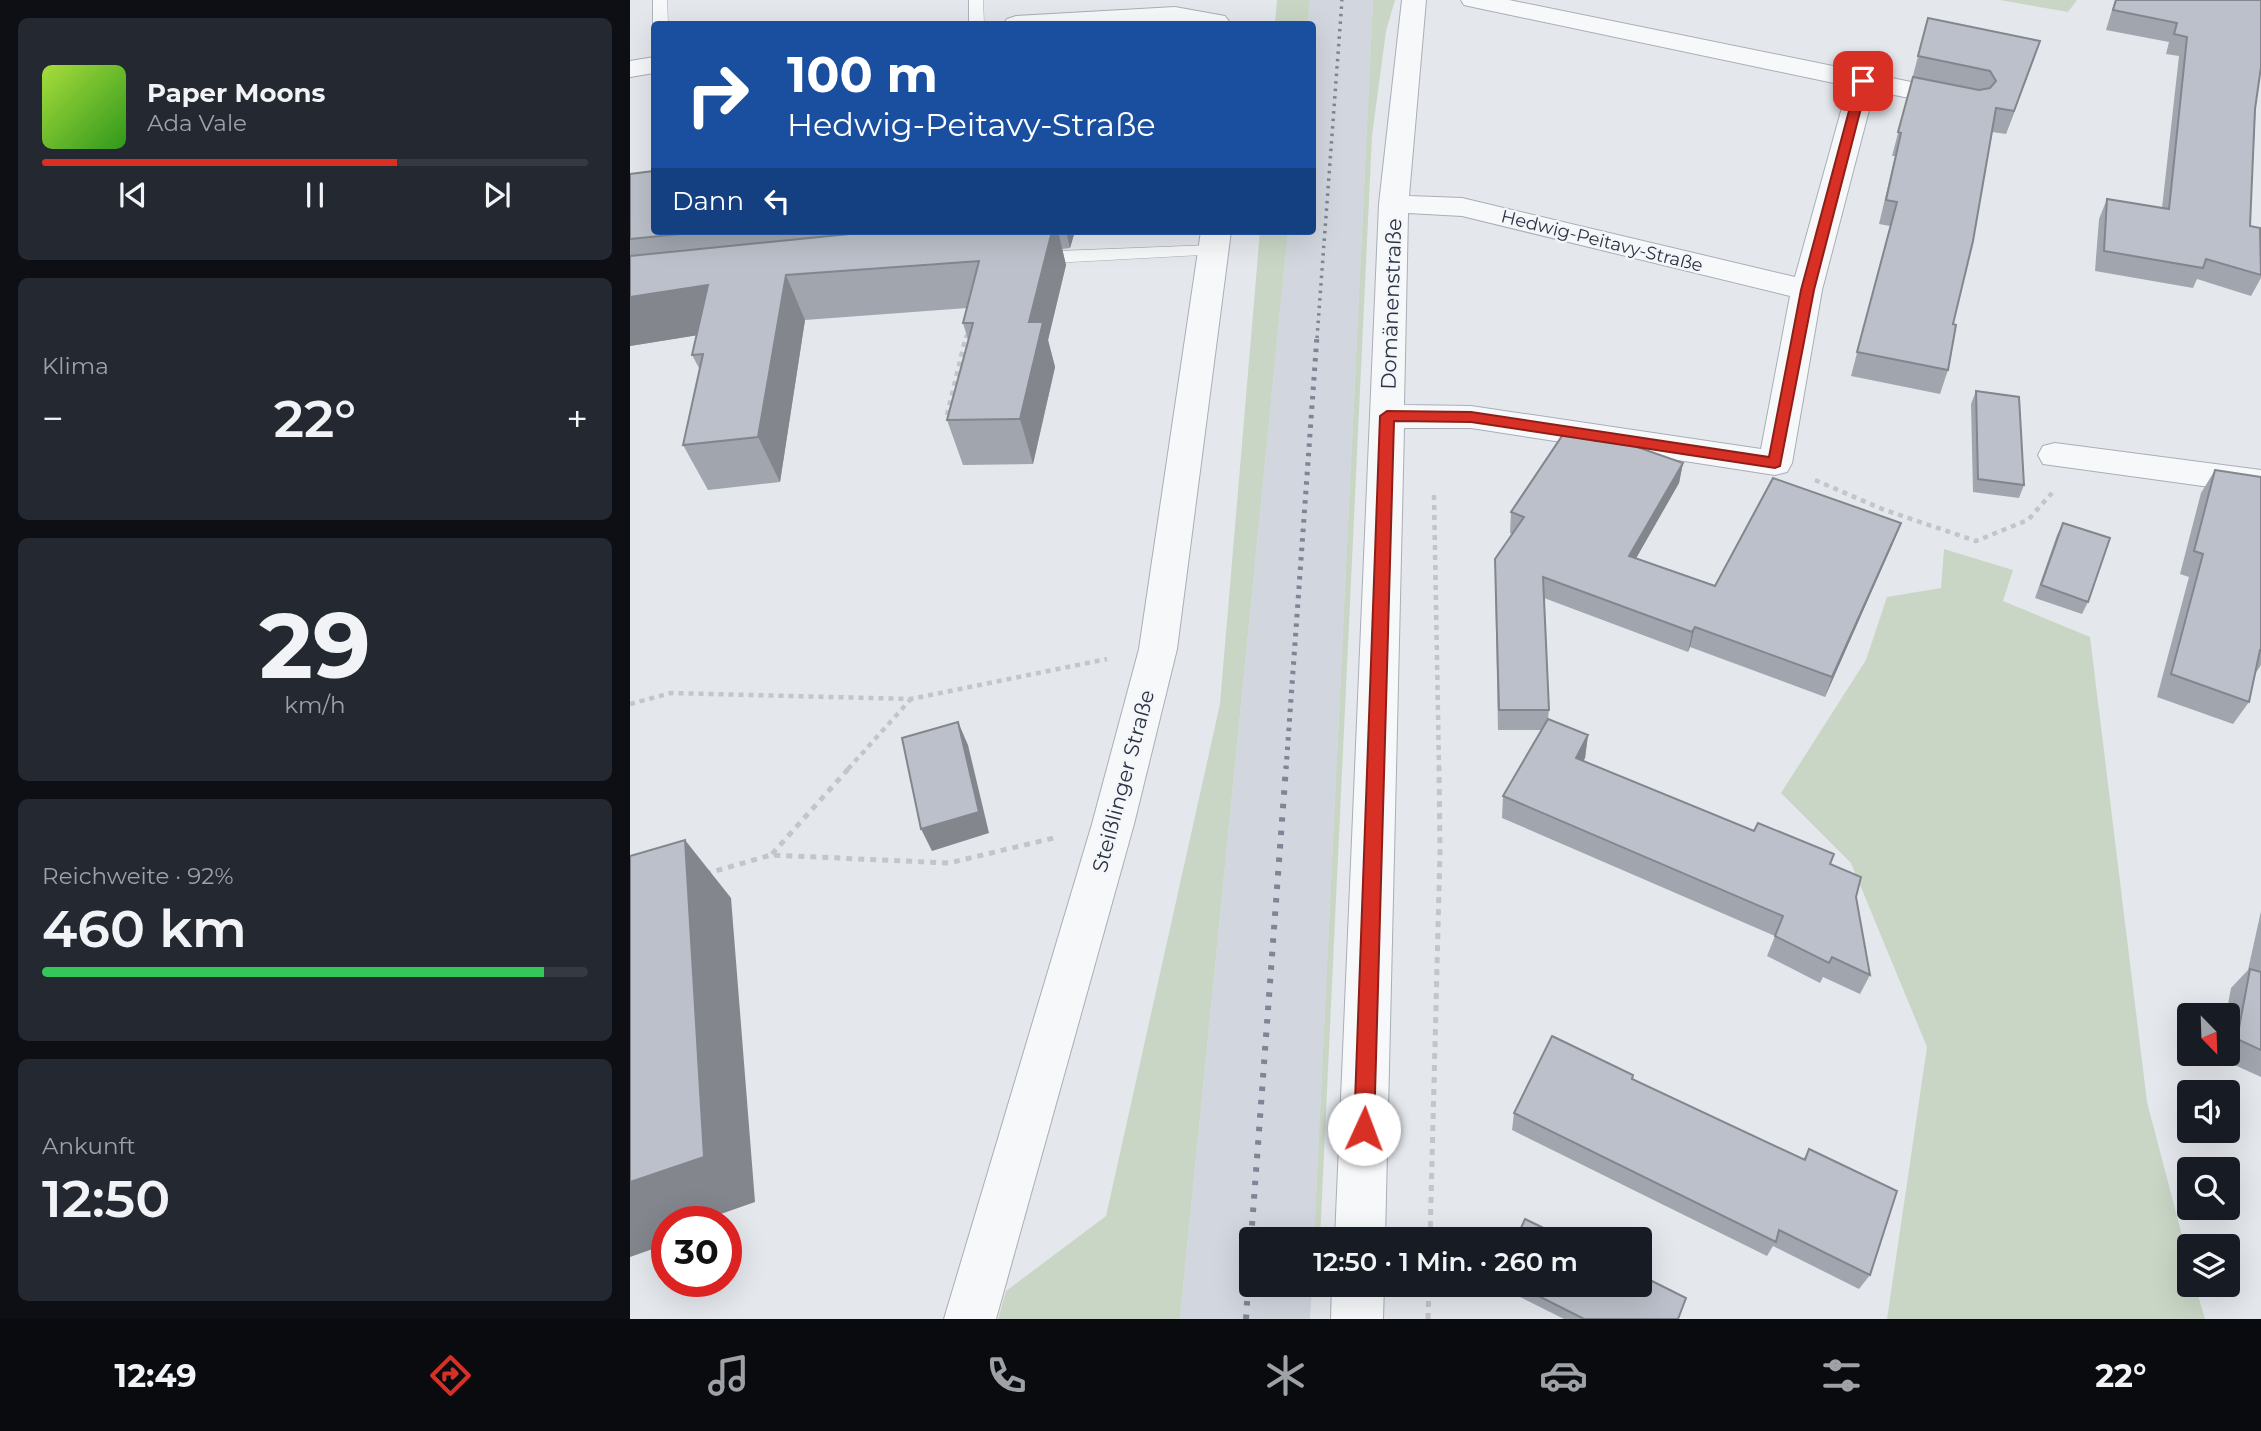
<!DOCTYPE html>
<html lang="de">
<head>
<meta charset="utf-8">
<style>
	:root { --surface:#171b24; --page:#242831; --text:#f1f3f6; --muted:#9ea1a6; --line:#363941; --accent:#d93025 }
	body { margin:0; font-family:Montserrat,sans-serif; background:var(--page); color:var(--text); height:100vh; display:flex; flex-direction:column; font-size:26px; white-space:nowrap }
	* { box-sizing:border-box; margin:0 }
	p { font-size:23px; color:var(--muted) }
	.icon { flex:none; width:38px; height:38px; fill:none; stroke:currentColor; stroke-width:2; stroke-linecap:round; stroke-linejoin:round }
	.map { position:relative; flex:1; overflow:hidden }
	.panel { display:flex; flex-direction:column; gap:18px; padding:18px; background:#0d0f14; width:630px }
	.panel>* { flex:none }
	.top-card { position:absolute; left:21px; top:21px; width:665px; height:214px; border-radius:7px; box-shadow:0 7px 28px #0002; background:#1a4fa0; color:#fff; overflow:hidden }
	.needle { width:46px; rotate:157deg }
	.controls { position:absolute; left:1547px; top:1003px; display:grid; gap:14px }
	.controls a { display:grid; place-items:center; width:63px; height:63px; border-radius:7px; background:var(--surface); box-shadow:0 7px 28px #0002; font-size:35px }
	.speed { position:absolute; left:21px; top:1206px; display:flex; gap:14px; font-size:35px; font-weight:700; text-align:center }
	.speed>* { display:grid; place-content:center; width:91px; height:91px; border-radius:50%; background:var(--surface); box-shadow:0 7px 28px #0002; line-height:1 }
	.speed .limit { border:10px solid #d22; background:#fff; color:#111 }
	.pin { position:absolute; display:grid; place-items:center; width:60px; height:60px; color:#fff; margin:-30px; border-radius:14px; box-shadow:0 4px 10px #0006 }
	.me { position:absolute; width:77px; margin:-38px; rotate:2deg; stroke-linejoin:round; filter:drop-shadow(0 0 5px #0008) }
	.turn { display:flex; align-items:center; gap:24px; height:147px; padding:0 21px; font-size:32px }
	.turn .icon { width:91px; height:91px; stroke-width:2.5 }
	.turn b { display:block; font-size:49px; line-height:60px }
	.then { display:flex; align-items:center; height:66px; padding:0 21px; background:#0003; gap:14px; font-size:26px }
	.big { font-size:52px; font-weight:600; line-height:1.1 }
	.panel .card { flex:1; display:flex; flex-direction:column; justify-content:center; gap:10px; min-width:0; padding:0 24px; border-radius:10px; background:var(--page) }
	.panel .dial { align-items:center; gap:0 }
	.dial b { font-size:91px; line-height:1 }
	.song { display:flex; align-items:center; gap:21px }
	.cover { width:84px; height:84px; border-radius:10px; background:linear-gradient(135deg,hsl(80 70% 55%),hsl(110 70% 35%)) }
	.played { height:7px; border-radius:4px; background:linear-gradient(90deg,var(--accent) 65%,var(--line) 65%) }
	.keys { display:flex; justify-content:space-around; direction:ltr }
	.heat { display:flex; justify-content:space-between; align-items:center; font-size:38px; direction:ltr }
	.charge { height:10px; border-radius:5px; background:linear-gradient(90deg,#34c759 92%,var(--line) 0) }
	.trip { position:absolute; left:609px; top:1227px; width:413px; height:70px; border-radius:7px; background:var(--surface); box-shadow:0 7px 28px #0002; font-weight:600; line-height:70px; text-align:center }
	.tab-bar { display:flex; height:112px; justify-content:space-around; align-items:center; background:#090b0e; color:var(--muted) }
	.tab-bar .icon { width:49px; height:49px }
	.tab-bar .active { color:var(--accent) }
	.tab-bar b { font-size:32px; color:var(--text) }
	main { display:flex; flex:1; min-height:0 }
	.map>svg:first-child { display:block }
	.built { fill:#d2d6de }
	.green { fill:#c9d6c5 }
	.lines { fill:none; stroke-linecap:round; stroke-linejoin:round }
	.service-casing { stroke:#a9aeb7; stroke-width:1 }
	.minor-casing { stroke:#a9aeb7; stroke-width:2 }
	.path-far2 { stroke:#c2c5cb; stroke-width:3.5; stroke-dasharray:3.5 3.5; stroke-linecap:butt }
	.path-far1 { stroke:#c2c5cb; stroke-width:4.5; stroke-dasharray:5 5; stroke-linecap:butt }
	.path { stroke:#c2c5cb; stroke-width:5; stroke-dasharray:6 6; stroke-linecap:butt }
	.service { fill:#f7f8fa; fill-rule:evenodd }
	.minor { fill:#f7f8fa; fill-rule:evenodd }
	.rail-far2 { stroke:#7d8696; stroke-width:3.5; stroke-dasharray:2.5 5; stroke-linecap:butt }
	.rail-far1 { stroke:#7d8696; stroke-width:5; stroke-dasharray:3.5 6; stroke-linecap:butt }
	.rail { stroke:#7d8696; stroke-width:6; stroke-dasharray:4.5 9; stroke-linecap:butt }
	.wall { fill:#a1a5ae }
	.shaded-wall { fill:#83868d }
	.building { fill:#bbc0ca; stroke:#83868d; stroke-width:2 }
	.route { fill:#d93025; stroke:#8d1f18; stroke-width:2 }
	.labels { text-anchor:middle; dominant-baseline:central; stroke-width:5; stroke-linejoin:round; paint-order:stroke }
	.far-street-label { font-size:18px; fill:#2b3445; stroke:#f4f6f9 }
	.street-label { font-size:21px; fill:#2b3445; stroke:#f4f6f9 }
</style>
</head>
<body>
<main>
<section class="panel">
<div class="card">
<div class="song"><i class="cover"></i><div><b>Paper Moons</b><p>Ada Vale</p></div></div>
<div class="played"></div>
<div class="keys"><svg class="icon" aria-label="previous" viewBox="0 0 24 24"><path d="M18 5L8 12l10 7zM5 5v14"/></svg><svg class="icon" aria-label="pause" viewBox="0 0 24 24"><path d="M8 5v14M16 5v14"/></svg><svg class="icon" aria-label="next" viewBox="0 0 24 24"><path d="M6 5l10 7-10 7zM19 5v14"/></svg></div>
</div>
<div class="card"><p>Klima</p>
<div class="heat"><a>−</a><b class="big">22°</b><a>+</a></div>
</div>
<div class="card dial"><b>29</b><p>km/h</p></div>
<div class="card"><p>Reichweite · 92%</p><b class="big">460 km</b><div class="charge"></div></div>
<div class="card"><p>Ankunft</p><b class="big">12:50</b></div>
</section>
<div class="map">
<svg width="1631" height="1319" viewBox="0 0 1631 1319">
	<rect width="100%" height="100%" fill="#e4e7ec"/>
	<path class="built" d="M 680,0 L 743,0 L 684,1239 L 621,1239 L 621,1284 L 682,1285 L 680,1319 L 550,1319 L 658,231 L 682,231 L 682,24 L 678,24 Z"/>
	<path class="green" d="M 647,0 L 680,0 L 678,24 L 645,24 Z
		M 743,0 L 765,0 L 756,31 L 742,136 L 690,1239 L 684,1239 Z
		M 1370,0 L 1447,0 L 1438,12 Z
		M 630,231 L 658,231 L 550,1319 L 368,1319 L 376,1291 L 476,1216 L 590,704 Z
		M 1314,549 L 1383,570 L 1373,601 L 1460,637 L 1517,1102 L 1559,1262 L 1559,1284 L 1565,1285 L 1575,1319 L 1257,1319 L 1297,1047 L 1221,863 L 1151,793 L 1236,660 L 1257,597 L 1311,588 Z"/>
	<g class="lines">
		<g class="service-casing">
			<path id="service" d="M 23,0 L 37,0 L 38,24 L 23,24 Z
				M 339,0 L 353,0 L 354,24 L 339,24 Z
				M 584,245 L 593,250 L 590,254 L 404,264 L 395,258 L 404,252 Z"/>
		</g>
		<g class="minor-casing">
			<path id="minor" d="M 772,0 L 796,0 L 779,196 L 832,198 L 1165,277 L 1218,86 L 843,7 L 834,5 L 831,0 L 879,0 L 1330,92 L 1340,94 L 1343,100 L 1340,106 L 1330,108 L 1244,91 L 1192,290 L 1162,463 L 1157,472 L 1145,475 L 841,428 L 774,428 L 755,1239 L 705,1239 L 749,204 ZM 778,213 L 832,216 L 1160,296 L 1131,449 L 841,406 L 774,405 Z
				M 545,7 L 595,16 L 601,24 L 373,24 L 377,19 L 386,16 Z
				M 24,57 L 24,73 L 0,77 L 0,61 Z
				M 571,231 L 601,231 L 547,649 L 504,824 L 366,1319 L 314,1319 L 462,824 L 509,649 Z
				M 1425,443 L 1631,470 L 1631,494 L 1413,464 L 1408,455 L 1413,446 Z
				M 702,1284 L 754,1284 L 753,1319 L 701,1319 Z"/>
		</g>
		<path class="path-far2" d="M 336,338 L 338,330"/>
		<path class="path-far1" d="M 317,415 L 336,336
			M 1185,480 L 1252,509 L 1346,541 L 1398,520 L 1422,493
			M 804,495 L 809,769
			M 0,704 L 41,693 L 281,699 L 477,659
			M 218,769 L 281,699"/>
		<path class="path" d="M 142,854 L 220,767
			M 75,874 L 141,855 L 319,863 L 428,837
			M 800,1239 L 810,851 L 809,767
			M 798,1319 L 799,1284"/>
		<use href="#service" class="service"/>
		<use href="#minor" class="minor"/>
		<path class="rail-far2" d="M 687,338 L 712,0"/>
		<path class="rail-far1" d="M 656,769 L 687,336"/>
		<path class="rail" d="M 621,1239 L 656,767
			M 616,1319 L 621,1241"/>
	</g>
	<path class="wall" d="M 1485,0 L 1631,0 L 1620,226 L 1631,253 L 1631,278 L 1621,296 L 1567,279 L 1563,288 L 1465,271 L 1469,219 L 1477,199 L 1532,208 L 1549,56 L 1536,54 L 1539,42 L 1476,30 Z
		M 1298,18 L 1402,64 L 1376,134 L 1362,132 L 1323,324 L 1318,370 L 1310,394 L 1221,376 L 1260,226 L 1249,224 L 1265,156 L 1262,156 Z
		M 0,174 L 24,231 L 445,231 L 440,248 L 432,249 L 436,265 L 418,340 L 425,367 L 403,464 L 333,465 L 317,420 L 338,340 L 333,323 L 337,308 L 175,320 L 150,482 L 78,490 L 53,445 L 70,370 L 62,355 L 67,335 L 0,346 Z
		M 1346,391 L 1394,485 L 1389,498 L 1343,492 L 1341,404 Z
		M 966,441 L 1053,463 L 1049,483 L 1006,558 L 1085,586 L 1271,523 L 1263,543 L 1195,697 L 1060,647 L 1058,652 L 914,598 L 919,710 L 918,719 L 958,735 L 955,758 L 953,761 L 1200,864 L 1226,897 L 1240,975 L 1230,994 L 1193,977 L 1190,983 L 1137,956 L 1145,936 L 872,818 L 873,796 L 912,730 L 868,730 L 865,580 L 865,559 L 882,534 L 880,533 L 881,512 Z
		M 1585,470 L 1631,477 L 1631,665 L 1625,674 L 1619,702 L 1603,724 L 1527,697 L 1559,577 L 1550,574 L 1571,493 Z
		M 1433,523 L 1458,602 L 1452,614 L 1405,598 L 1427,535 Z
		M 1631,911 L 1631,1077 L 1587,1057 L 1588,1054 L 1598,1054 L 1598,1015 L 1596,1015 L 1601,988 L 1618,970 Z
		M 1002,1079 L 1173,1160 L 1179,1149 L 1240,1275 L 1229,1289 L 1143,1246 L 1137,1256 L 882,1130 L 884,1113 Z
		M 868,1284 L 1010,1284 L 1048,1319 L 934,1319 L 868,1286 Z"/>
	<path class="shaded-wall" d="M 1410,41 L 1402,64 L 1376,134 L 1384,111 Z
		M 422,231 L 428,231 L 436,265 L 418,340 L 425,367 L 403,464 L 390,419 L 399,322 Z
		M 436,231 L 445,231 L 440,248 Z
		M 156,275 L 175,320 L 150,482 L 128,437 Z
		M 78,285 L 100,330 L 0,346 L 0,297 Z
		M 1053,463 L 1049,483 L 996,576 L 999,556 Z
		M 1271,523 L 1263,543 L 1195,697 L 1202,677 Z
		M 1065,627 L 1060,647 L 1058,652 L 1062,632 Z
		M 328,722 L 338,745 L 359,833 L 302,851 L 291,829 Z
		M 958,735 L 955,758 L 943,781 L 946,758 Z
		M 55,840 L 101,898 L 125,1202 L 68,1222 L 37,1222 L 37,1232 L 33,1233 L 34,1245 L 0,1257 L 0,1182 Z"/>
	<path class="building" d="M 1486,0 L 1631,0 L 1631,67 L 1625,109 L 1620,226 L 1630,228 L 1631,275 L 1576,259 L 1573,268 L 1474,251 L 1477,199 L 1539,209 L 1557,37 L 1544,34 L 1547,23 L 1483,10 Z
		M 1298,18 L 1410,41 L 1384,111 L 1366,108 L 1343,241 L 1323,324 L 1326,325 L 1318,370 L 1227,352 L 1267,202 L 1256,200 L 1271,133 L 1268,132 L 1283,77 L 1349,90 L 1360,88 L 1366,81 L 1360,71 L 1288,56 Z
		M 24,171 L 24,231 L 81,231 L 0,239 L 0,174 Z
		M 250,231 L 422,231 L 399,322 L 413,322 L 390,419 L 317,420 L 343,323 L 333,323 L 349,261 L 156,275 L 128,437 L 53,445 L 73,354 L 62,355 L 78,285 L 0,297 L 0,256 Z
		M 1346,391 L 1389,397 L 1394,485 L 1348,479 Z
		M 936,430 L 966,441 L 970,434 L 1053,463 L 999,556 L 1085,586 L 1143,478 L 1271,523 L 1202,677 L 1065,627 L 1062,632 L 913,577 L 919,710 L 869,710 L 865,559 L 894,517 L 881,512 Z
		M 1585,470 L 1631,477 L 1631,650 L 1630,650 L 1619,702 L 1541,674 L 1573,554 L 1564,551 Z
		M 1433,523 L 1480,538 L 1458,602 L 1411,585 Z
		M 918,719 L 958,735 L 946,758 L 1124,831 L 1128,823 L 1204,854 L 1200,864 L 1231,877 L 1226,897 L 1240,975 L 1202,957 L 1199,963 L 1145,936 L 1153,916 L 873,796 Z
		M 328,722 L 349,812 L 291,829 L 272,738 Z
		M 55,840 L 74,1157 L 0,1182 L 0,856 Z
		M 1620,969 L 1631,972 L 1631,1050 L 1607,1039 Z
		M 922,1036 L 1003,1075 L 1002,1079 L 1175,1160 L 1179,1149 L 1267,1191 L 1240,1275 L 1149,1230 L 1146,1242 L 884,1113 Z
		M 895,1219 L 936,1239 L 886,1239 Z
		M 1010,1275 L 1056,1298 L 1048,1319 L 954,1319 L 885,1284 L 1010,1284 Z"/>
	<path class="route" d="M 1233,78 L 1238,81 L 1184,290 L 1150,466 L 1145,468 L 841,422 L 764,421 L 744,1129 L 741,1136 L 734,1139 L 727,1136 L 724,1129 L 750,416 L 757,411 L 841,412 L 1139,457 L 1171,290 L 1227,81 Z"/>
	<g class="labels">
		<g class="far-street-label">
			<text transform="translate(972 241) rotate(14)">Hedwig-Peitavy-Straße</text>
		</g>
		<g class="street-label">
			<text transform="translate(761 304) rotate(-88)">Domänenstraße</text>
			<text transform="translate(493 781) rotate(-75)">Steißlinger Straße</text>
		</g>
	</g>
</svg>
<div class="controls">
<a><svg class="needle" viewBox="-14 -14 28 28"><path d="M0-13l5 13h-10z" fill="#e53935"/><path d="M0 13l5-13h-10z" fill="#9ea1a6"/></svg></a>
<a><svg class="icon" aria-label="sound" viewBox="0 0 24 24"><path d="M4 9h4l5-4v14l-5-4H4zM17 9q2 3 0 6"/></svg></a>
<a><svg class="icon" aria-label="search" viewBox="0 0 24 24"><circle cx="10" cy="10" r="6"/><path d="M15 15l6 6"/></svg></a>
<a><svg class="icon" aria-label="layers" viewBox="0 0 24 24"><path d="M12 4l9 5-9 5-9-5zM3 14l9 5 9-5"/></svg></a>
</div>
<div class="speed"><div class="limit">30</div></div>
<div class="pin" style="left:1233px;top:81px;background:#d93025"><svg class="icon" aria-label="arrive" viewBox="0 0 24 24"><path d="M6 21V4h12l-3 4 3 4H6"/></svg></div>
<svg class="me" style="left:734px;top:1129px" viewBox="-20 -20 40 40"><circle r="19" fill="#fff"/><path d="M0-13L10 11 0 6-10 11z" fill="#d93025"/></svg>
<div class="trip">12:50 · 1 Min. · 260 m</div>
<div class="top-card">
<div class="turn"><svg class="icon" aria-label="right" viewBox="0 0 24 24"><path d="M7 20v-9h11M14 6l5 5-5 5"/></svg><div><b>100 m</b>Hedwig-Peitavy-Straße</div></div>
<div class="then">Dann<svg class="icon" aria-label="left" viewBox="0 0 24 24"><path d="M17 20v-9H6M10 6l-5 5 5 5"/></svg></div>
</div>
</div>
</main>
<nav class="tab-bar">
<b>12:49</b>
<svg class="icon active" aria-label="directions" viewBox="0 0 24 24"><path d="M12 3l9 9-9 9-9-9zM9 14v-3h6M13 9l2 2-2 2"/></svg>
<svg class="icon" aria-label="music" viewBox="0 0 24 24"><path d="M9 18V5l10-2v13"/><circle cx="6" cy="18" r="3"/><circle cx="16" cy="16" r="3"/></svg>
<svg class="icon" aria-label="phone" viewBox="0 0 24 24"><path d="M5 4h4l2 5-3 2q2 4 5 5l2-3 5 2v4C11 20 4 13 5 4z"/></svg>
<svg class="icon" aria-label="climate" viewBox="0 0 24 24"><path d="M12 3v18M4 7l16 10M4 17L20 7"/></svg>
<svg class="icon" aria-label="car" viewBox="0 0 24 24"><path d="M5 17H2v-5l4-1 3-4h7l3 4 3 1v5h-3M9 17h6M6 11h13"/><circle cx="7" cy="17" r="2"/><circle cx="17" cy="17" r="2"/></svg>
<svg class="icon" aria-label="filters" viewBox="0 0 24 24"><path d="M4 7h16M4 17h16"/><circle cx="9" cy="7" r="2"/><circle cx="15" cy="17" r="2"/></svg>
<b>22°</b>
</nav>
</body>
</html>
